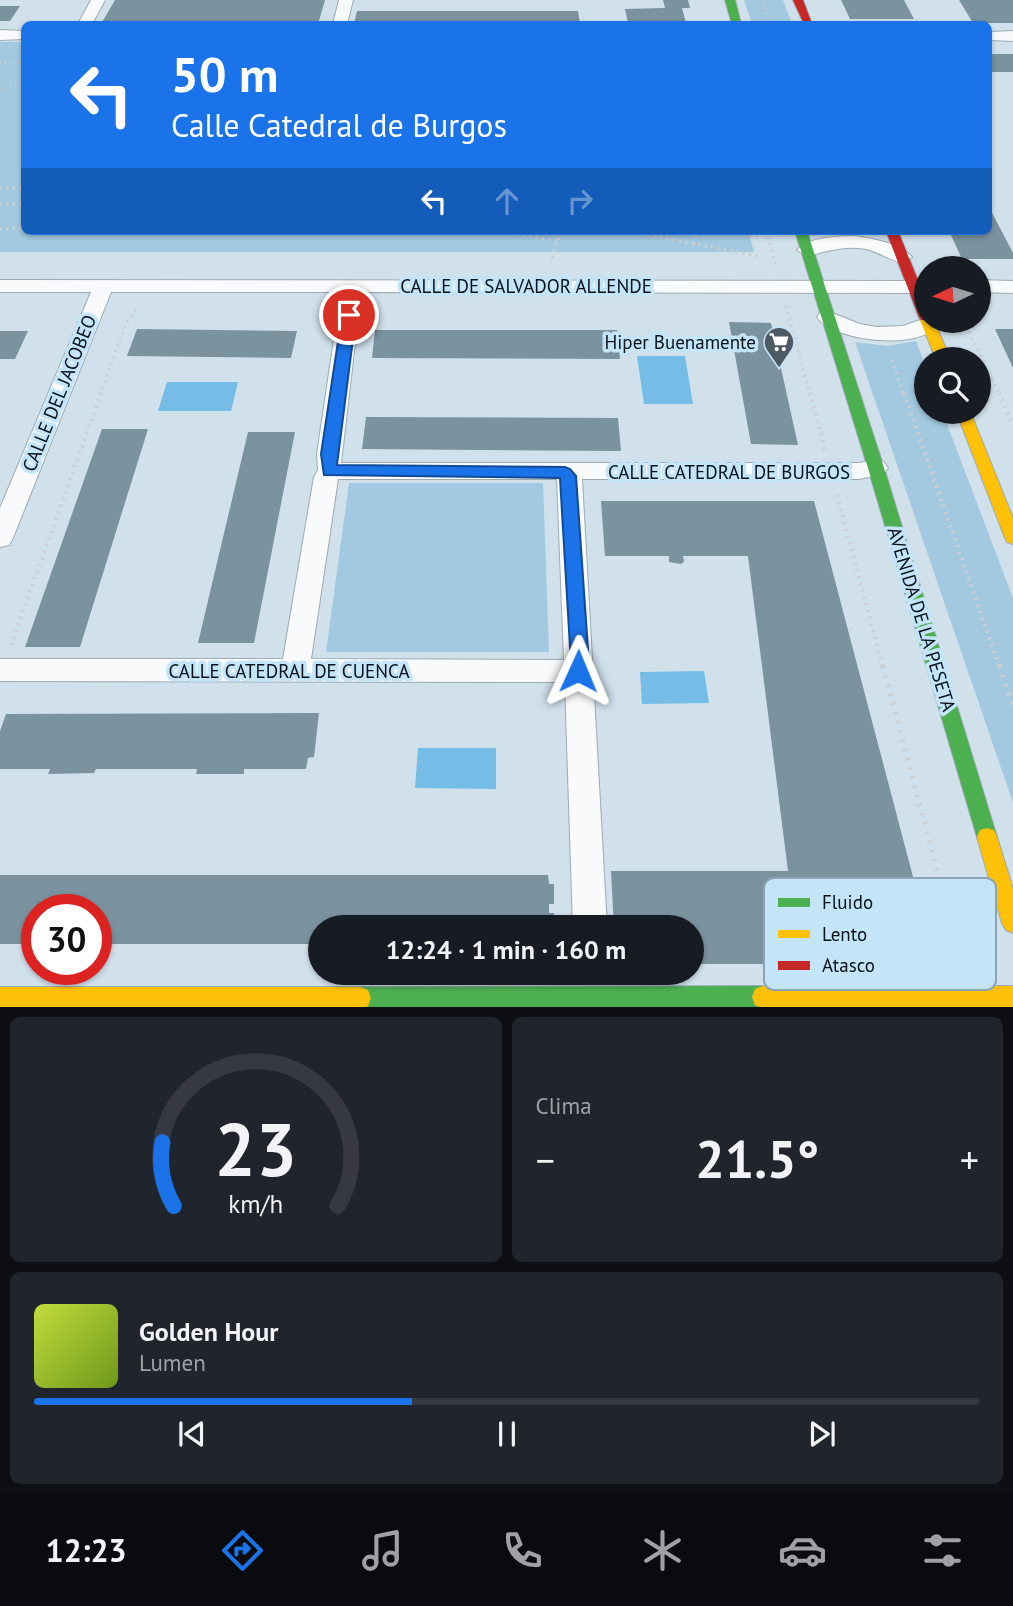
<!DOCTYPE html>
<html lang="es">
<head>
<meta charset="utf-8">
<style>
	:root { --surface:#171b24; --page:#20242c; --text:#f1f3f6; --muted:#9ea1a6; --line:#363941; --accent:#1a73e8 }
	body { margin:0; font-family:"PT Sans",sans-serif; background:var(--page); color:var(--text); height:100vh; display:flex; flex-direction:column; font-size:26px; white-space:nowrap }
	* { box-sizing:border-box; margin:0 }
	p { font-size:23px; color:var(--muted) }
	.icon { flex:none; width:38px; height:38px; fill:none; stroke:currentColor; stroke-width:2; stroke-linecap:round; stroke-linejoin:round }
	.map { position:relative; height:1007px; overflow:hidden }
	.details { display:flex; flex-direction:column; gap:10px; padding:10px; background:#0d0f14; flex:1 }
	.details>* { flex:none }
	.guide { position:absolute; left:21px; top:21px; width:971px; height:214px; border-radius:10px; box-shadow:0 2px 5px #0004; background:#1a73e8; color:#fff; overflow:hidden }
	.needle { width:46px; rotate:266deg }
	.controls { position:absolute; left:914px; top:256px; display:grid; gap:14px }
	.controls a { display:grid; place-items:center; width:77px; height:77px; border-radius:50%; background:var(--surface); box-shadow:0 2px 5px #0004; font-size:35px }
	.speed { position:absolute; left:21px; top:894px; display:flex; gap:14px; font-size:35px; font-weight:700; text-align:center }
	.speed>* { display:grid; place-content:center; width:91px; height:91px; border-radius:50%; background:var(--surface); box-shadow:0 2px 5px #0004; line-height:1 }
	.speed .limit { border:10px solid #d22; background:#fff; color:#111 }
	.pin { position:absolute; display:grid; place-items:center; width:60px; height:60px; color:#fff; margin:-30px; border:4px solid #fff; border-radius:50%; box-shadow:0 2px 7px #0007 }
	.me { position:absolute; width:77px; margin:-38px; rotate:1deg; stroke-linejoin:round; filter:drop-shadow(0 0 5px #0008) }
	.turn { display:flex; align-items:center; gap:24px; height:147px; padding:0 35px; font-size:32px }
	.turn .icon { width:91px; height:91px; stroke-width:2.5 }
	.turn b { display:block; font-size:49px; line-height:60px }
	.lanes { display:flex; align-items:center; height:66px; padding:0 35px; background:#0003; justify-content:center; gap:35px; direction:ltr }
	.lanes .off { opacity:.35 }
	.big { font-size:52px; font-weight:800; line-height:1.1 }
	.details .widget { flex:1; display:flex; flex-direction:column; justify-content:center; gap:10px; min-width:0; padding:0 24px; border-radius:10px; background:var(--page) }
	.details .dial { align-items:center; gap:0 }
	.dial svg { height:182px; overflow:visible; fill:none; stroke:var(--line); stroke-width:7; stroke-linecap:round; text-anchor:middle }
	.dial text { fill:var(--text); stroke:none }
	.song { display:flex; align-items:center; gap:21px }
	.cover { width:84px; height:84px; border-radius:10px; background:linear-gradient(135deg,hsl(70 70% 55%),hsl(80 70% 35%)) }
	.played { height:7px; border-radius:4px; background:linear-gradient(90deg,var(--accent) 40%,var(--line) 40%) }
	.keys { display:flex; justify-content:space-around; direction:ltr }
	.heat { display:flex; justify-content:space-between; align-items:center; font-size:38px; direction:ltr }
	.details .tiles { flex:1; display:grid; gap:10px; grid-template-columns:1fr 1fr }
	.widget:last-child { grid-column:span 2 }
	.trip { position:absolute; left:308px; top:915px; width:396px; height:70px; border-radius:35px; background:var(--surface); box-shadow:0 2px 5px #0004; font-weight:800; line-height:70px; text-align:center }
	.tabs { display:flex; height:112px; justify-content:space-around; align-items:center; background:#090b0e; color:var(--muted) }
	.tabs .icon { width:49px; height:49px }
	.tabs .active { color:var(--accent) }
	.tabs b { font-size:32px; color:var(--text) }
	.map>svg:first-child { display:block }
	.green { fill:#a3c9e0 }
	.water { fill:#75bde7 }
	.building { fill:#7b929f }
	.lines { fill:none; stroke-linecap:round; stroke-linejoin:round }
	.street-casing { stroke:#9daab2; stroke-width:2 }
	.fast-casing { stroke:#9daab2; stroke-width:2 }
	.slow-casing { stroke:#9daab2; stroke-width:2 }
	.jam-casing { stroke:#9daab2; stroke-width:2 }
	.path-far3 { stroke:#cbd0d3; stroke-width:2.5; stroke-dasharray:1 3.5; stroke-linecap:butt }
	.path-far2 { stroke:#cbd0d3; stroke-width:3.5; stroke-dasharray:2 4.5; stroke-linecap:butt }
	.path-far1 { stroke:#cbd0d3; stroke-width:4.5; stroke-dasharray:2 5; stroke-linecap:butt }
	.path { stroke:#cbd0d3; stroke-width:5; stroke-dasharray:2.5 7; stroke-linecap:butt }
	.street { fill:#f8fafc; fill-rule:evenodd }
	.fast { fill:#4caf50; fill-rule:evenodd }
	.slow { fill:#ffc107; fill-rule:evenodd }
	.jam { fill:#c62828; fill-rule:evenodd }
	.route { fill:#1a73e8; stroke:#114b97; stroke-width:2 }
	.labels { text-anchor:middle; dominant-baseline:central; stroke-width:7; stroke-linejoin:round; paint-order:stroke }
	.street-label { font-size:19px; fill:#071219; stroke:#c4e4f8 }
	.poi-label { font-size:19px; fill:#071219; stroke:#c4e4f8; text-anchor:end }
	.key { fill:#c4e4f8; stroke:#8ba5b5; stroke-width:2 }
	.key-label { font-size:19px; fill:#071219 }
</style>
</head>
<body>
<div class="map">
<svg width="1013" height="1008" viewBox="0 0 1013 1008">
	<rect width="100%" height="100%" fill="#d0e1ec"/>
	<path class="green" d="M 744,0 L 783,0 L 792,24 L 752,24 Z
		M 0,42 L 24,42 L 24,231 L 748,231 L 754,252 L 0,252 Z
		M 916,341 L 926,367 L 926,411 L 942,411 L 1013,598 L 1013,803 L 855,342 L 888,346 Z
		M 349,483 L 543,483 L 549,652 L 326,652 Z"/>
	<path class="water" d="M 637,356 L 685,356 L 693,404 L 644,404 Z
		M 167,382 L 238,382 L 231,411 L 158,411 Z
		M 704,671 L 709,703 L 642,704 L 640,672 Z
		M 418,748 L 496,748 L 496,789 L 415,788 Z"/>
	<path class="building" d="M 115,0 L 325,0 L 318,24 L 101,24 Z
		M 663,0 L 688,0 L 690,8 L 682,8 L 686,23 L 628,23 L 625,9 L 665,8 Z
		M 841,0 L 904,0 L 914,19 L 850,19 Z
		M 959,0 L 1013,0 L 1013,23 L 973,23 Z
		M 0,6 L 20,6 L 10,21 L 0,21 Z
		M 357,11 L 578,11 L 580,24 L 354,24 Z
		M 989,54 L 1013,54 L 1013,72 L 989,72 Z
		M 989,207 L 1013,253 L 1013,259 L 962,259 L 949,231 L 989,231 Z
		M 729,322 L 771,323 L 798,445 L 751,444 Z
		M 137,329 L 297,331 L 291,358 L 127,356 Z
		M 995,329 L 1013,329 L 1013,368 Z
		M 375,330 L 617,330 L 620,359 L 372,358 Z
		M 0,331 L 28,331 L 15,359 L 0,359 Z
		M 366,417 L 618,418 L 621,451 L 362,449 Z
		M 102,429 L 148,429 L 80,647 L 25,647 Z
		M 248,432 L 295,432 L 254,643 L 198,643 Z
		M 601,501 L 814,501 L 936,964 L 691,964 L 691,928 L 614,928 L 611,871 L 788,871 L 748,556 L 683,556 L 684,562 L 681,564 L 669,562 L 669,556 L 605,556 Z
		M 319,713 L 314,757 L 308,758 L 306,769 L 244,769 L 244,774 L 196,774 L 197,769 L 96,769 L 94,773 L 48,774 L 50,769 L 0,769 L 0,731 L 6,714 Z
		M 0,875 L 548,875 L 549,884 L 554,884 L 554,904 L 549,904 L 549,913 L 554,913 L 555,928 L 320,928 L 320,944 L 96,944 L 96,910 L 37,910 L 37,944 L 0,944 Z"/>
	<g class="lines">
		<g class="street-casing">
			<path id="street" d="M 91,0 L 105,0 L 92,24 L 78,24 Z
				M 339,0 L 353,0 L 347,24 L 333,24 Z
				M 0,30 L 24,31 L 24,39 L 0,40 Z
				M 1013,31 L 1013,41 L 989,40 L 989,32 Z
				M 855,236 C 873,239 900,243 912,257 L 902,263 C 891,260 881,254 870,250 C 848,244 828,251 807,256 L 797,250 C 809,237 838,236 855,236 Z
				M 0,280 L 926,281 L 926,293 L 361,292 L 341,463 L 859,463 L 876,460 L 884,462 L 888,468 L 884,474 L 859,479 L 582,479 L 607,928 L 573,928 L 565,682 L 0,681 L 0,659 L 283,659 L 314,477 L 318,470 L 317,454 L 341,292 L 111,292 L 13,538 L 9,545 L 0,547 L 0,508 L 91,292 L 0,292 ZM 338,479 L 557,479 L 564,660 L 311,659 Z
				M 978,280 L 1013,281 L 1013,293 L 978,292 Z
				M 827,311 L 860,324 L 877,327 L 903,326 L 926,318 L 937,320 L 939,324 C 921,351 834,342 817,317 L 820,313 Z"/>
		</g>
		<g class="fast-casing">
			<path id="fast" d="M 725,0 L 735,0 L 741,24 L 732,24 Z
				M 795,231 L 807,231 L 884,468 L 997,837 L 994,844 L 987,846 L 980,844 L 977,837 L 868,468 Z
				M 763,986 L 771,989 L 774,997 L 771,1005 L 764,1008 L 356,1008 L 352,1006 L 349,998 L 352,990 L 360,987 Z"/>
		</g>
		<g class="slow-casing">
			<path id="slow" d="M 926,316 L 926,320 L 934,320 L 950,359 L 936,359 L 920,320 Z
				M 956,411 L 970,411 L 1013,518 L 1013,544 L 1007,542 L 1005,538 Z
				M 987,828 L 994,830 L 997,837 L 1013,889 L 1013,933 L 1006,930 L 1002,923 L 977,837 L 980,830 Z
				M 763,986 L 1013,986 L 1013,1008 L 762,1008 L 755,1005 L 752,997 L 755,989 Z
				M 0,987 L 360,987 L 368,990 L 371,998 L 368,1006 L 364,1008 L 0,1008 Z"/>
		</g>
		<g class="jam-casing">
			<path id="jam" d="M 793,0 L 803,0 L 812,24 L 804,24 Z
				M 886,231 L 898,231 L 926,300 L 926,320 L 929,320 L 921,320 L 919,317 Z"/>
		</g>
		<path class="path-far3" d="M 762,0 L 771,24
			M 0,63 L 24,63
			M 0,91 L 11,83 L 24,86"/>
		<path class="path-far2" d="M 0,188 L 24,187
			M 0,204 L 24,203
			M 0,229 L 24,228
			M 497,231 L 558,241
			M 628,231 L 763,257
			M 724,231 L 758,238
			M 766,231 L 776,267
			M 694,244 L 697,231
			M 552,258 L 561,231
			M 786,306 L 810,395
			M 963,320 L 1000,395
			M 892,360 L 904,395
			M 100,395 L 126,323 L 138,307"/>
		<path class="path-far1" d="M 810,393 L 825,450
			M 904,393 L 1000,668
			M 999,393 L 1013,425
			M 837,495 L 883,668
			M 11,645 L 101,393"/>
		<path class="path" d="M 883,666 L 960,957
			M 999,666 L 1013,706"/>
		<use href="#street" class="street"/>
		<use href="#fast" class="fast"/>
		<use href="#slow" class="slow"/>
		<use href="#jam" class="jam"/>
	</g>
	<path class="route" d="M 349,311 L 356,315 L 337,465 L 565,467 L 570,469 L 576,476 L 589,664 L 584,677 L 578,679 L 571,677 L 569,671 L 571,664 L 560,478 L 324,475 L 321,454 L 342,315 Z"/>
	<defs>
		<g id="supermarket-pin" transform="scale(1.575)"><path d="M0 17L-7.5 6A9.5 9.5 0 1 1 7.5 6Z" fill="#4d5a63" stroke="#c4e4f8"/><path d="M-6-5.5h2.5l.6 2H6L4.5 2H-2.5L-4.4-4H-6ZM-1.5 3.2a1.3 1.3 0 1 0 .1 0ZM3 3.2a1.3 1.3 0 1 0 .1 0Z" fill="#fff"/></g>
	</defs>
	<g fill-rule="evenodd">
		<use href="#supermarket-pin" x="779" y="342"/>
	</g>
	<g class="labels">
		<g class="street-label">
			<text x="526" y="286">CALLE DE SALVADOR ALLENDE</text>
			<text transform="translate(59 393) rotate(-68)">CALLE DEL JACOBEO</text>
			<text x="729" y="472">CALLE CATEDRAL DE BURGOS</text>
			<text transform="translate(922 619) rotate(73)">AVENIDA DE LA PESETA</text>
			<text x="289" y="671">CALLE CATEDRAL DE CUENCA</text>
		</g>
		<g class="poi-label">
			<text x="756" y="342">Hiper Buenamente</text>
		</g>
	</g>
	<rect x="764" y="878" width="232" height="112" rx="10" class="key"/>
	<rect x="778" y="898" width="32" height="9" fill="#4caf50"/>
	<rect x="778" y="930" width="32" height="8" fill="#ffc107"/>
	<rect x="778" y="961" width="32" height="9" fill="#c62828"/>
	<g class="key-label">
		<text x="822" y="909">Fluido</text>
		<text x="822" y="941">Lento</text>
		<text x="822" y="972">Atasco</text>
	</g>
</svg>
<div class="controls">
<a><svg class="needle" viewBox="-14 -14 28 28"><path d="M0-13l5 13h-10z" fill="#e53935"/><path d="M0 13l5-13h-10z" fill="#9ea1a6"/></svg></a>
<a><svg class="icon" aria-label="search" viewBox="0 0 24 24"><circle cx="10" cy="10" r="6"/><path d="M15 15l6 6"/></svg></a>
</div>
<div class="speed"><div class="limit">30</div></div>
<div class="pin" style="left:349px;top:315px;background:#d93025"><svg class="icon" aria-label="arrive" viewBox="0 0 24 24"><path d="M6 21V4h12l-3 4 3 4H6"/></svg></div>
<svg class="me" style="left:578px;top:671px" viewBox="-20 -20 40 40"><path d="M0-17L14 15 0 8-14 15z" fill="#1a73e8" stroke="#fff" stroke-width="4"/></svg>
<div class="trip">12:24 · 1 min · 160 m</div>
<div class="guide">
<div class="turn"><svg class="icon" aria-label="left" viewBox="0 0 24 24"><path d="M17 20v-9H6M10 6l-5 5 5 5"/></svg><div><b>50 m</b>Calle Catedral de Burgos</div></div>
<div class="lanes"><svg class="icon" aria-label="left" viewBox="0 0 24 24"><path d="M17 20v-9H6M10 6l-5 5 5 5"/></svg><svg class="icon off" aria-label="ahead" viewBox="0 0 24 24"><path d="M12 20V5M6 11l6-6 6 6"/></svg><svg class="icon off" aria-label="right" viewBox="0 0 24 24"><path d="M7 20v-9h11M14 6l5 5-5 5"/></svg></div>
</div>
</div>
<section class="details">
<div class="tiles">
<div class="widget dial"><svg viewBox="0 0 100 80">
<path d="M14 69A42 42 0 1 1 86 69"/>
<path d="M14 69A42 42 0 0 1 9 41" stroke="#1a73e8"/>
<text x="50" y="56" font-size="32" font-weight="700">23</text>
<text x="50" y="72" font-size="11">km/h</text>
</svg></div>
<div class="widget"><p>Clima</p>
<div class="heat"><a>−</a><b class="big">21.5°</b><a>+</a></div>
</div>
<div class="widget">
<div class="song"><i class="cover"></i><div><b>Golden Hour</b><p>Lumen</p></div></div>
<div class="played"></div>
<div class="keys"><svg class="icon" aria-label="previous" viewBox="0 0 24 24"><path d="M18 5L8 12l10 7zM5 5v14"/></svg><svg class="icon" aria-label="pause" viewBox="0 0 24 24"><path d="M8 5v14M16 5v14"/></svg><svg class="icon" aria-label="next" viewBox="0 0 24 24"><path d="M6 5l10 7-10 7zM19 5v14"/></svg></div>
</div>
</div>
</section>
<nav class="tabs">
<b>12:23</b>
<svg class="icon active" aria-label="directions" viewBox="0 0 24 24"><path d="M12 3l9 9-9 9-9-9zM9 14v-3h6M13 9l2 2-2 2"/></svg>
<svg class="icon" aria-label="music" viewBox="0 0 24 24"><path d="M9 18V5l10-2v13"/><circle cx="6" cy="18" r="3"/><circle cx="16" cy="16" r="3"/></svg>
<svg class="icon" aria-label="phone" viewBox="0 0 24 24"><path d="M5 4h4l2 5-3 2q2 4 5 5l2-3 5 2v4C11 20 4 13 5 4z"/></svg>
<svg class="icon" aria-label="climate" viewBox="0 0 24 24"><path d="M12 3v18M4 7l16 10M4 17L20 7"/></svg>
<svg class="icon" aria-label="car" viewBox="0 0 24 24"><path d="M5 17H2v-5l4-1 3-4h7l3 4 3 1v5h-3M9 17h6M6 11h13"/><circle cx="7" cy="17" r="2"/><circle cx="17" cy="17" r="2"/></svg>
<svg class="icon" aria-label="filters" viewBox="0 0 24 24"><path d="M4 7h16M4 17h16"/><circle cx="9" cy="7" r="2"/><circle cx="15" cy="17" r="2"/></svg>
</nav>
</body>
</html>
